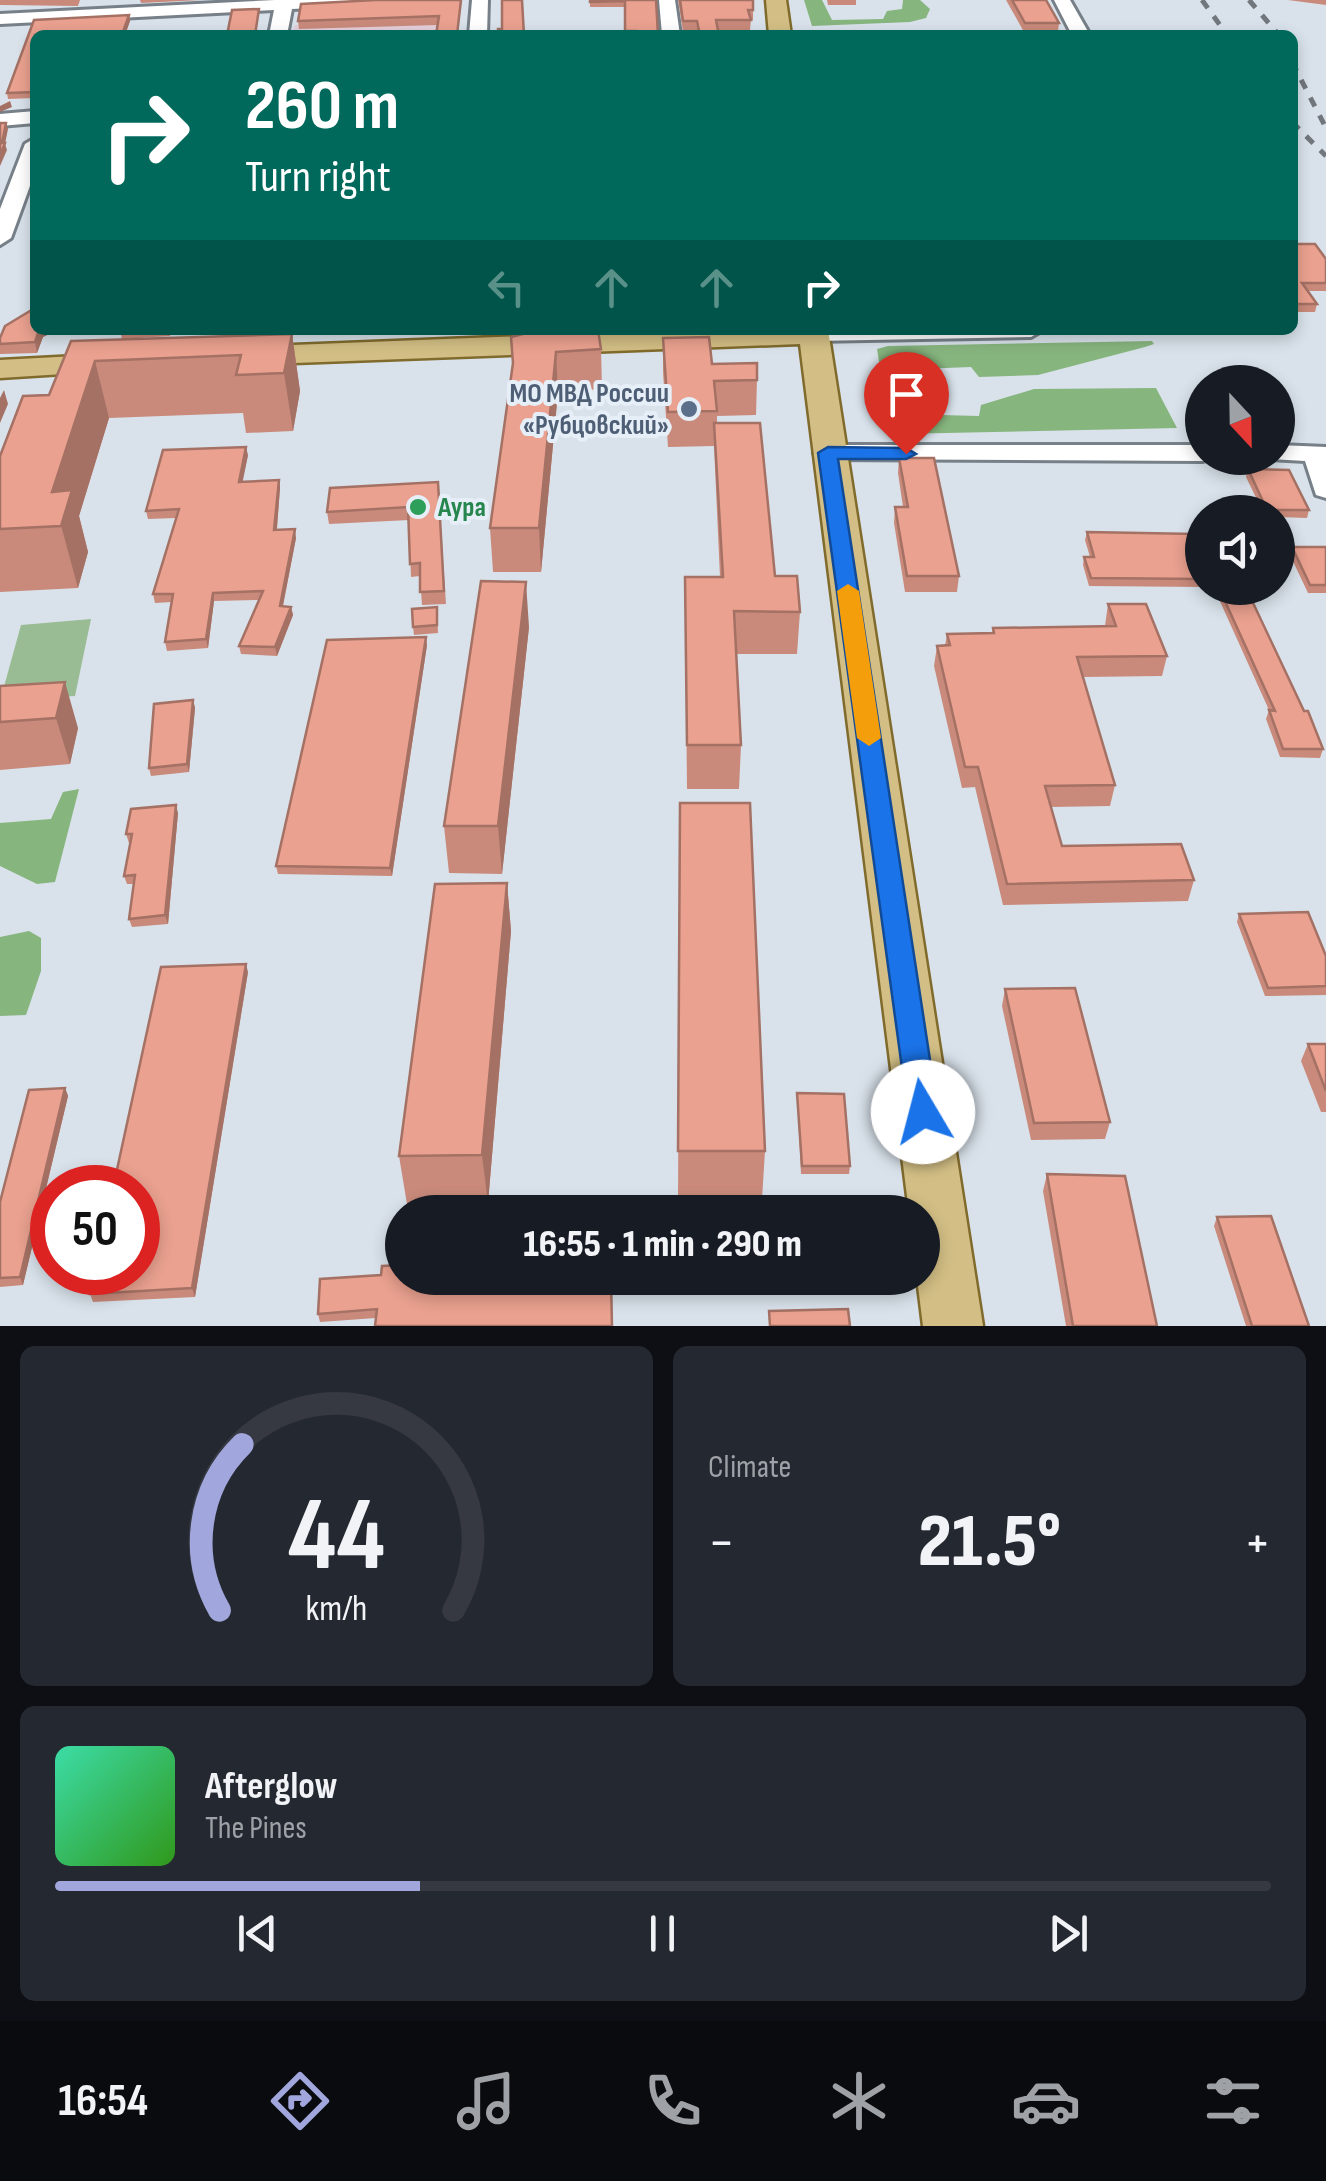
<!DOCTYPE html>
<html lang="en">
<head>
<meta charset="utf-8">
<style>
	:root { --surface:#171b24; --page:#242831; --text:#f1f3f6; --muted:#9ea1a6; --line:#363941; --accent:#a1a7dd }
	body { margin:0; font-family:"Sofia Sans Condensed",sans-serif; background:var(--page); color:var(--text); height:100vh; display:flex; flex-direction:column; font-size:38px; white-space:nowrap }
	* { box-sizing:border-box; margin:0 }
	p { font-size:32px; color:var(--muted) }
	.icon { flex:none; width:55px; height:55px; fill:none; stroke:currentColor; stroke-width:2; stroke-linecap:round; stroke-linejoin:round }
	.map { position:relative; height:1326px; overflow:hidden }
	.sheet { display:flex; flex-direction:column; gap:20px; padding:20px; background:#0d0f14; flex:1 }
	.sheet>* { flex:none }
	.top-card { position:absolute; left:30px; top:30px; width:1268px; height:305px; border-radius:15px; box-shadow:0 5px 15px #0003; background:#00695c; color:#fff; overflow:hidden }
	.needle { width:65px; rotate:158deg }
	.buttons { position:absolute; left:1185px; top:365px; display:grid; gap:20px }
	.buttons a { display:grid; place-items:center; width:110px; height:110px; border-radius:50%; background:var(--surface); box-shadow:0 5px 15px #0003; font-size:50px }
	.speed { position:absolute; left:30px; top:1165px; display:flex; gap:20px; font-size:50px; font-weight:700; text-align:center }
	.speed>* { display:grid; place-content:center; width:130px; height:130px; border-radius:50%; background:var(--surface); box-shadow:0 5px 15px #0003; line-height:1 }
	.speed .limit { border:15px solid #d22; background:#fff; color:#111 }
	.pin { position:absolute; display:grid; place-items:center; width:85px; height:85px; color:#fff; margin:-102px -42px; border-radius:50% 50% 50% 0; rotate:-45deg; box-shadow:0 0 10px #0007 }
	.pin .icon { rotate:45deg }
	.me { position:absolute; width:110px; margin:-55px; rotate:352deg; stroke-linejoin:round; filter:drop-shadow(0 0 8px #0008) }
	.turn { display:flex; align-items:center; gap:35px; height:210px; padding:0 50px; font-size:45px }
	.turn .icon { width:130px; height:130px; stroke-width:2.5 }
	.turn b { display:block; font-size:70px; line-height:85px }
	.lanes { display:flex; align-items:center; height:95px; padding:0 50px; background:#0003; justify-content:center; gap:50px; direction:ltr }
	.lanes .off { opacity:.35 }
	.big { font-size:75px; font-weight:800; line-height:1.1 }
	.sheet .card { flex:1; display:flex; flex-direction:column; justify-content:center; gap:15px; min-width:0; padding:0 35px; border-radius:15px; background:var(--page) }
	.sheet .dial { align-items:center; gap:0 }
	.dial svg { height:260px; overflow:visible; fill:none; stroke:var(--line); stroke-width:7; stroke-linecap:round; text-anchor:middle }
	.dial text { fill:var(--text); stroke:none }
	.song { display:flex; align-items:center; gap:30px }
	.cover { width:120px; height:120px; border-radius:15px; background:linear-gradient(135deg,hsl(160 70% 55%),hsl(110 70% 35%)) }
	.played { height:10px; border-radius:5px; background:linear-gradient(90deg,var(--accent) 30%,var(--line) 30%) }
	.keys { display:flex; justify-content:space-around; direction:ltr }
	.heat { display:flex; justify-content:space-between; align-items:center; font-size:55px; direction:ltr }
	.sheet .tiles { flex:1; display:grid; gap:20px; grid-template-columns:1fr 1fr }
	.card:last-child { grid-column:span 2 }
	.trip { position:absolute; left:385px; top:1195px; width:555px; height:100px; border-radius:50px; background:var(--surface); box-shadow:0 5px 15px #0003; font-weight:800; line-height:100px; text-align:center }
	.tabs { display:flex; height:160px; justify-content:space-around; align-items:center; background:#090b0e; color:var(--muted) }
	.tabs .icon { width:70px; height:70px }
	.tabs .current { color:var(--accent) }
	.tabs b { font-size:45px; color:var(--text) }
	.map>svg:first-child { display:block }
	.industrial { fill:#e6cfdb }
	.green { fill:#9abc94 }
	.forest { fill:#87b57e }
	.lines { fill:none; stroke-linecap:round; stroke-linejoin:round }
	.minor-casing { stroke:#778088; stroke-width:6 }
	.major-casing { stroke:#806b2d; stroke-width:5 }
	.minor { fill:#fff; fill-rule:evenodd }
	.major { fill:#d3bf85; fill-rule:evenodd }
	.rail { stroke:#72777d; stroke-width:5; stroke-dasharray:10 10; stroke-linecap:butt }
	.wall { fill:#c98a7b }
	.shaded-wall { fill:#a47164 }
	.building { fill:#eaa18f; stroke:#a47164; stroke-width:2.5 }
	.route { fill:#1a73e8; stroke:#114b97; stroke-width:2.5 }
	.slow { fill:#f59e0b }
	.service-dot { fill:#5c6f8a; stroke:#e6eff8; stroke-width:4 }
	.leisure-dot { fill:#2e9e5b; stroke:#e6eff8; stroke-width:4 }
	.labels { text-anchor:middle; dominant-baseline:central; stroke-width:8; stroke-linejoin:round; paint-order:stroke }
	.service-label { font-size:28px; font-weight:bold; fill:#4e5e75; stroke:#e6eff8; text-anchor:end }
	.leisure-label { font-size:28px; font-weight:bold; fill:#27864d; stroke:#e6eff8; text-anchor:start }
</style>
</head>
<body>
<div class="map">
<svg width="1326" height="1326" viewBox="0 0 1326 1326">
	<rect width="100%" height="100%" fill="#d9e2eb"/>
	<path class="industrial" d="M 459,16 L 458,35 L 293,35 L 295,25 Z"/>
	<path class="green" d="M 91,619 L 75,696 L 0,701 L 21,625 Z"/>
	<path class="forest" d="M 804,0 L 822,0 L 832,20 L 883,19 L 887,11 L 902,9 L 903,0 L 920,0 L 930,9 L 926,18 L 910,22 L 812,26 Z
		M 1152,341 L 1154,344 L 1145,347 L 1038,375 L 979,377 L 971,367 L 919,369 L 918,377 L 882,379 L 877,349 L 888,346 Z
		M 1156,388 L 1177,428 L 897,434 L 886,390 L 937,410 L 941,415 L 979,416 L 981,405 L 1034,389 Z
		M 79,789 L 55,882 L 37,884 L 0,866 L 0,823 L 51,819 L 63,792 Z
		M 29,931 L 41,938 L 41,971 L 26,1015 L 0,1016 L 0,937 Z"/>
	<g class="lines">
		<g class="minor-casing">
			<path id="minor" d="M 275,0 L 384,0 L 376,5 L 292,9 L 287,35 L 269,35 L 274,10 L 0,24 L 0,14 Z
				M 472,0 L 488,0 L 487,35 L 469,35 Z
				M 659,0 L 675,0 L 680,35 L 662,35 Z
				M 1054,0 L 1070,0 L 1090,35 L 1072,35 Z
				M 35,111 L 35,123 L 0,126 L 0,114 Z
				M 35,138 L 35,172 L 11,238 L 0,245 L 0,209 L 25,144 Z
				M 803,330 L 1043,330 L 1031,337 L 813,341 L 804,339 L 801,334 Z
				M 828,445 L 1202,445 L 1202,458 L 1213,458 L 1202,461 L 818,459 L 814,453 Z
				M 1278,445 L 1326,447 L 1326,498 L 1316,495 L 1305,461 L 1268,459 L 1278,458 Z"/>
		</g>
		<g class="major-casing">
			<path id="major" d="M 766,0 L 786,0 L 791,35 L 769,35 Z
				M 679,330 L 828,330 L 983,1326 L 923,1326 L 917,1278 L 922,1278 L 922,1212 L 909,1212 L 800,344 L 243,365 L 232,363 L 227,356 L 232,349 L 243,347 Z
				M 115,354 L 126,356 L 131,363 L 126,370 L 0,378 L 0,360 Z"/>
		</g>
		<use href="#minor" class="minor"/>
		<use href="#major" class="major"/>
		<path class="rail" d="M 1202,0 L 1227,35
			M 1249,0 L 1279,35
			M 1292,62 L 1326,128
			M 1292,122 L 1326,156"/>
	</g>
	<path class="wall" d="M 0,0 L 80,0 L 78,6 L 0,5 Z
		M 140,0 L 201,0 L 141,3 Z
		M 462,0 L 438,25 L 299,29 L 298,21 Z
		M 590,0 L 656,0 L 658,35 L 626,35 L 625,7 L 590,7 Z
		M 678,0 L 753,0 L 753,20 L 751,20 L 750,30 L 718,30 L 719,35 L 698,35 L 697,31 L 683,31 Z
		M 827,0 L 856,0 L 856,5 L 828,5 Z
		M 1006,0 L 1046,0 L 1059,23 L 1058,32 L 1024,32 Z
		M 1288,0 L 1326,0 L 1326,5 Z
		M 129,15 L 130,21 L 125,35 L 35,35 L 35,98 L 8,99 L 7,93 L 34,20 Z
		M 1292,244 L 1326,259 L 1326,291 L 1308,291 L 1317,304 L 1315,312 L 1292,312 Z
		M 35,330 L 58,330 L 43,337 L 37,353 L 0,354 L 0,344 Z
		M 120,330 L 172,330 L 170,336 L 122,339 Z
		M 241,330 L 274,330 L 273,334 L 292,334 L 300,391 L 293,431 L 246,433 L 243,413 L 109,418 L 79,516 L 88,552 L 78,588 L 0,592 L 0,456 L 49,395 L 71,341 L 242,335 Z
		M 335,330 L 458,330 L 336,335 Z
		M 511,337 L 601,349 L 602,389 L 558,392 L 541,572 L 493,572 L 490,528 L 513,365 Z
		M 663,338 L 712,364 L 757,380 L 756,415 L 717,416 L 717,423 L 775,576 L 800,612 L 797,654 L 736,654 L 741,745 L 739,789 L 687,789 L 685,577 L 720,577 L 714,446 L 668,447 L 663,372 Z
		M 248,455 L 242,482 L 279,480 L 280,488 L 277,530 L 296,538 L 283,606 L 291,607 L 293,615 L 277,656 L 241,654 L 239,646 L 259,600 L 214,601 L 208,648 L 167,651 L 165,642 L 172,602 L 155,603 L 153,594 L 176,518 L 148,519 L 146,511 Z
		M 899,458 L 959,576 L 957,592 L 905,592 L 894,523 L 895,507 L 903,507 L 898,473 Z
		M 1248,469 L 1309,510 L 1307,518 L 1278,517 L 1278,512 L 1263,512 L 1246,477 Z
		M 438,482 L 446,604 L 422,605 L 420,576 L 411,577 L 409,520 L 329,524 L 327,512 Z
		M 1087,532 L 1202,551 L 1202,587 L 1089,586 L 1083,565 L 1084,557 L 1090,557 L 1085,540 Z
		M 1292,547 L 1326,547 L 1326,593 L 1308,593 L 1290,555 Z
		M 1214,588 L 1246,588 L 1323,749 L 1320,758 L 1280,757 L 1266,719 L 1269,710 Z
		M 1108,604 L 1167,656 L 1162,676 L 1083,677 L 1115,785 L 1110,806 L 1051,807 L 1062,846 L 1194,880 L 1188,901 L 1003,905 L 975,787 L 962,788 L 934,666 L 937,646 L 945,646 L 947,634 L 992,633 L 993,628 L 1105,626 Z
		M 437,607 L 438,633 L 414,635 L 413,627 Z
		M 529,627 L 502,874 L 449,873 L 444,826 Z
		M 427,645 L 392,876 L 278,874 L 276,866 Z
		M 0,686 L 78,728 L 70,764 L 0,770 Z
		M 193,700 L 195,708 L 189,772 L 151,776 L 149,768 Z
		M 680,803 L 765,1151 L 762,1199 L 678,1199 Z
		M 178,813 L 168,924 L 132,927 L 129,919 L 134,884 L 127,884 L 124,876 L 131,842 L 129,843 L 126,834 Z
		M 507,883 L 511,931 L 488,1203 L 407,1204 L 399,1156 Z
		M 1239,914 L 1326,956 L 1326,995 L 1265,996 L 1237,922 Z
		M 248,972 L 195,1297 L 93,1302 L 90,1294 Z
		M 1005,989 L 1110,1122 L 1105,1139 L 1031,1140 L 1002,1006 Z
		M 1308,1044 L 1326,1044 L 1326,1112 L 1321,1112 L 1301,1061 Z
		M 65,1088 L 68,1096 L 23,1285 L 0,1287 L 0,1202 Z
		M 797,1093 L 850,1166 L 849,1174 L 801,1174 Z
		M 1047,1174 L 1157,1326 L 1066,1326 L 1043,1191 Z
		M 1217,1217 L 1309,1326 L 1246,1326 L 1214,1226 Z
		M 381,1275 L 376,1318 L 320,1322 L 318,1314 Z"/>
	<path class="shaded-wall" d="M 129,15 L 130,21 L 125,35 L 122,35 Z
		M 10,101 L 12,107 L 0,112 L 0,106 Z
		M 6,123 L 8,129 L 5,144 L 7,150 L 0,166 L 0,156 Z
		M 39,330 L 58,330 L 43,337 L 37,353 L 35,342 Z
		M 292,334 L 300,391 L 293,431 L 284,373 Z
		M 556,352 L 558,392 L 541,572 L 539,528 Z
		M 95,361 L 109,418 L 79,516 L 88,552 L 78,588 L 52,492 Z
		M 4,390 L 8,404 L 0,423 L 0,398 Z
		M 246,447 L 248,455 L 241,490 L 239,482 Z
		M 279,480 L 280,488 L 276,538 L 274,530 Z
		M 295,529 L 296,538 L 281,615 L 280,606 Z
		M 526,582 L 529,627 L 502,874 L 498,826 Z
		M 213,593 L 214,601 L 208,648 L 206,639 Z
		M 291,607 L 293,615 L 277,656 L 275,647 Z
		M 426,637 L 427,645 L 392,876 L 390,868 Z
		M 65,682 L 78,728 L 70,764 L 56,718 Z
		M 193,700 L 195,708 L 189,772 L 187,764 Z
		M 176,805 L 178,813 L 168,924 L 165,915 Z
		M 507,883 L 511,931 L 488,1203 L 482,1155 Z
		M 246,964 L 248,972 L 195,1297 L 192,1288 Z
		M 65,1088 L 68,1096 L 23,1285 L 20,1277 Z"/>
	<path class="building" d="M 461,0 L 457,35 L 436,35 L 439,16 L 298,21 L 301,4 L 376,0 Z
		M 502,0 L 522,0 L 524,35 L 498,35 L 498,29 L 502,29 Z
		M 590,0 L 656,0 L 658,35 L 636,35 L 636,31 L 625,31 L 625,1 L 590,2 Z
		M 680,0 L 753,0 L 753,10 L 748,10 L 751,20 L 716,20 L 719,35 L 700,35 L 697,21 L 683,21 Z
		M 1012,0 L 1046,0 L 1059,23 L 1025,23 Z
		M 259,9 L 255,35 L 227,35 L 232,10 Z
		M 129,15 L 122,35 L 35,35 L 35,92 L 7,93 L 34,20 Z
		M 0,123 L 6,123 L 2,143 L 5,143 L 0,156 Z
		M 1292,244 L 1315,244 L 1326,259 L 1326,283 L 1302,283 L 1317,304 L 1292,304 Z
		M 35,308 L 35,330 L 39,330 L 35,342 L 0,344 L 0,338 L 5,326 Z
		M 532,330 L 598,330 L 601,349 L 556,352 L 539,528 L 490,528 L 513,363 L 511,337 L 531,332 Z
		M 292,334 L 284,373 L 236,375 L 241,355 L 95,361 L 52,492 L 72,490 L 61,526 L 0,529 L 0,456 L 23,396 L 49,395 L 71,341 Z
		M 709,337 L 712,364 L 757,363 L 757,380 L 714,381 L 717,411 L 668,412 L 663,338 Z
		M 714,423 L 760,423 L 775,576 L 797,576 L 800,612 L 734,611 L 741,745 L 687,745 L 685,577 L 723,577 Z
		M 246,447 L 239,482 L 279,480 L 274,530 L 295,529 L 280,606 L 291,607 L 275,647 L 239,646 L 263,591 L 213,593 L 206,639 L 165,642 L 173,594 L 153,594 L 179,509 L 146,511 L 163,450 Z
		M 899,458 L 934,458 L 959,576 L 907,576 L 895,507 L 908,507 Z
		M 1248,469 L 1289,470 L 1309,510 L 1267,510 Z
		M 438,482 L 444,591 L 420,592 L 420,563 L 410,564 L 408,507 L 327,512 L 330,488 Z
		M 1087,532 L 1196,534 L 1202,551 L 1202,579 L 1091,578 L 1084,557 L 1094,557 Z
		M 1292,547 L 1326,547 L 1326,585 L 1310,585 Z
		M 481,581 L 526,582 L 498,826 L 444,826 Z
		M 1219,588 L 1246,588 L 1304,711 L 1308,711 L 1323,749 L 1283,749 L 1269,710 L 1275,711 Z
		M 1108,604 L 1146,604 L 1167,656 L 1077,657 L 1115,785 L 1045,786 L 1062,846 L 1181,844 L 1194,880 L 1007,884 L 978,767 L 965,767 L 937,646 L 950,645 L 947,634 L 994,633 L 993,628 L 1116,626 Z
		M 437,607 L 437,625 L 413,627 L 412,609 Z
		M 426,637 L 390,868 L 276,866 L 327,640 Z
		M 65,682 L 56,718 L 0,722 L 0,686 Z
		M 193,700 L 187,764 L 149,768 L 154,704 Z
		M 680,803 L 750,803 L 765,1151 L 678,1151 Z
		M 176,805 L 165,915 L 129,919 L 135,875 L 124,876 L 132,834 L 126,834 L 131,809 Z
		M 507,883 L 482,1155 L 399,1156 L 435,884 Z
		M 1308,912 L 1326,956 L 1326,986 L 1268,988 L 1239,914 Z
		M 246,964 L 192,1288 L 90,1294 L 95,1272 L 138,1272 L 138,1188 L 113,1188 L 161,967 Z
		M 1075,988 L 1110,1122 L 1034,1123 L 1005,989 Z
		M 1308,1044 L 1326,1044 L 1326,1091 Z
		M 65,1088 L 20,1277 L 0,1278 L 0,1202 L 29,1090 Z
		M 797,1093 L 844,1094 L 850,1166 L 802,1166 Z
		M 1047,1174 L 1125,1176 L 1157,1326 L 1073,1326 Z
		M 1271,1216 L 1309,1326 L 1252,1326 L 1217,1217 Z
		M 402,1265 L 402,1278 L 611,1278 L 612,1326 L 375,1326 L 377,1309 L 318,1314 L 320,1279 L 381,1275 L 382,1266 Z
		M 848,1309 L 850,1326 L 770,1326 L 769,1311 Z"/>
	<path class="route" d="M 828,447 L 906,448 L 916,454 L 906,459 L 838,459 L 938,1112 L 933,1121 L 923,1124 L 912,1121 L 908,1112 L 818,453 Z"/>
	<path class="slow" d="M 848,584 L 859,591 L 881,738 L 869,746 L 857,738 L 837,591 Z"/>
	<circle class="service-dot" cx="689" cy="409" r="10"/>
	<circle class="leisure-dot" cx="418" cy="507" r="10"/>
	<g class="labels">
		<g class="service-label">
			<text x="669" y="393">МО МВД России<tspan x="669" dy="32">«Рубцовский»</tspan></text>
		</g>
		<g class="leisure-label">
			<text x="438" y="507">Аура</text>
		</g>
	</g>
</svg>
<div class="buttons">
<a><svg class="needle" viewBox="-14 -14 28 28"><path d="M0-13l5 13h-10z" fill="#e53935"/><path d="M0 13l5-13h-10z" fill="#9ea1a6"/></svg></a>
<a><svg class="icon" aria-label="sound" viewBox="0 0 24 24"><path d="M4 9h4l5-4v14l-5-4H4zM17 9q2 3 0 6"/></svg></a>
</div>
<div class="speed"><div class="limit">50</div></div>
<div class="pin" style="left:906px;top:454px;background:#d93025"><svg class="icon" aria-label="arrive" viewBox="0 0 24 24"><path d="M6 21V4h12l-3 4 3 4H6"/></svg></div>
<svg class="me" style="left:923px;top:1112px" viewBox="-20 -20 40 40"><circle r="19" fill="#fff"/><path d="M0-13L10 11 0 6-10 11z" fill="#1a73e8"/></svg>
<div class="trip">16:55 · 1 min · 290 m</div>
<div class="top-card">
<div class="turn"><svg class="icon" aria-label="right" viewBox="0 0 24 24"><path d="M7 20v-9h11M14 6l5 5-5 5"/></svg><div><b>260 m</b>Turn right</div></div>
<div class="lanes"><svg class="icon off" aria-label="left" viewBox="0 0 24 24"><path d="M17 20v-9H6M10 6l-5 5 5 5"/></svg><svg class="icon off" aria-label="ahead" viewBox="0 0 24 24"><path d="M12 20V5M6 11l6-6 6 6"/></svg><svg class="icon off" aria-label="ahead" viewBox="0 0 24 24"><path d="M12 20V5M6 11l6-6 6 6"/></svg><svg class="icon" aria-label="right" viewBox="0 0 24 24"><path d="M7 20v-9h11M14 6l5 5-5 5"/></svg></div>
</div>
</div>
<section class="sheet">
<div class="tiles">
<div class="card dial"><svg viewBox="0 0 100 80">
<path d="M14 69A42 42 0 1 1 86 69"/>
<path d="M14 69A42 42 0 0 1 21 18" stroke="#a1a7dd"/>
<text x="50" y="56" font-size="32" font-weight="700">44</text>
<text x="50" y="72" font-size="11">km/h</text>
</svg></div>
<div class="card"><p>Climate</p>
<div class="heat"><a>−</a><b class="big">21.5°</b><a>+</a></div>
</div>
<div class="card">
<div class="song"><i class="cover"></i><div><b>Afterglow</b><p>The Pines</p></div></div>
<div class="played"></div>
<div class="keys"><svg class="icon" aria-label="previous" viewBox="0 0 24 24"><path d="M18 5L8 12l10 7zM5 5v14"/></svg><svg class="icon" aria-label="pause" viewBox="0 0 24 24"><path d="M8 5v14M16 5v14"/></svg><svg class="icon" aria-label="next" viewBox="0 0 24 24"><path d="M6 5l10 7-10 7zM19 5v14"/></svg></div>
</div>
</div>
</section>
<nav class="tabs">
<b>16:54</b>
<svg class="icon current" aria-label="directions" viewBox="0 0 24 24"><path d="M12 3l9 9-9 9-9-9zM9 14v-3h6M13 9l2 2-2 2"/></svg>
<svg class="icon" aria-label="music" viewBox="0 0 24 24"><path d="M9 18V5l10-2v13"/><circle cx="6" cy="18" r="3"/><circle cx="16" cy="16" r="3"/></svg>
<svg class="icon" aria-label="phone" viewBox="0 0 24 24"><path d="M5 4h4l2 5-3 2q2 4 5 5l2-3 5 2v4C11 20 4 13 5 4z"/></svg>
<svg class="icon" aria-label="climate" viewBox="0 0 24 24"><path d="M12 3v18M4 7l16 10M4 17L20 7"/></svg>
<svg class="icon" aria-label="car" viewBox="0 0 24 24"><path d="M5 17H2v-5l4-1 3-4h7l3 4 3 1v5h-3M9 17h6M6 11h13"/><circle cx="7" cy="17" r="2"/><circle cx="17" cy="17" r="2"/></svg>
<svg class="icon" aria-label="filters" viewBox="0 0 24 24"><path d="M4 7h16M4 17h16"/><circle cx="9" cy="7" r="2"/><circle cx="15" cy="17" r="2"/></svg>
</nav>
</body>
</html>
